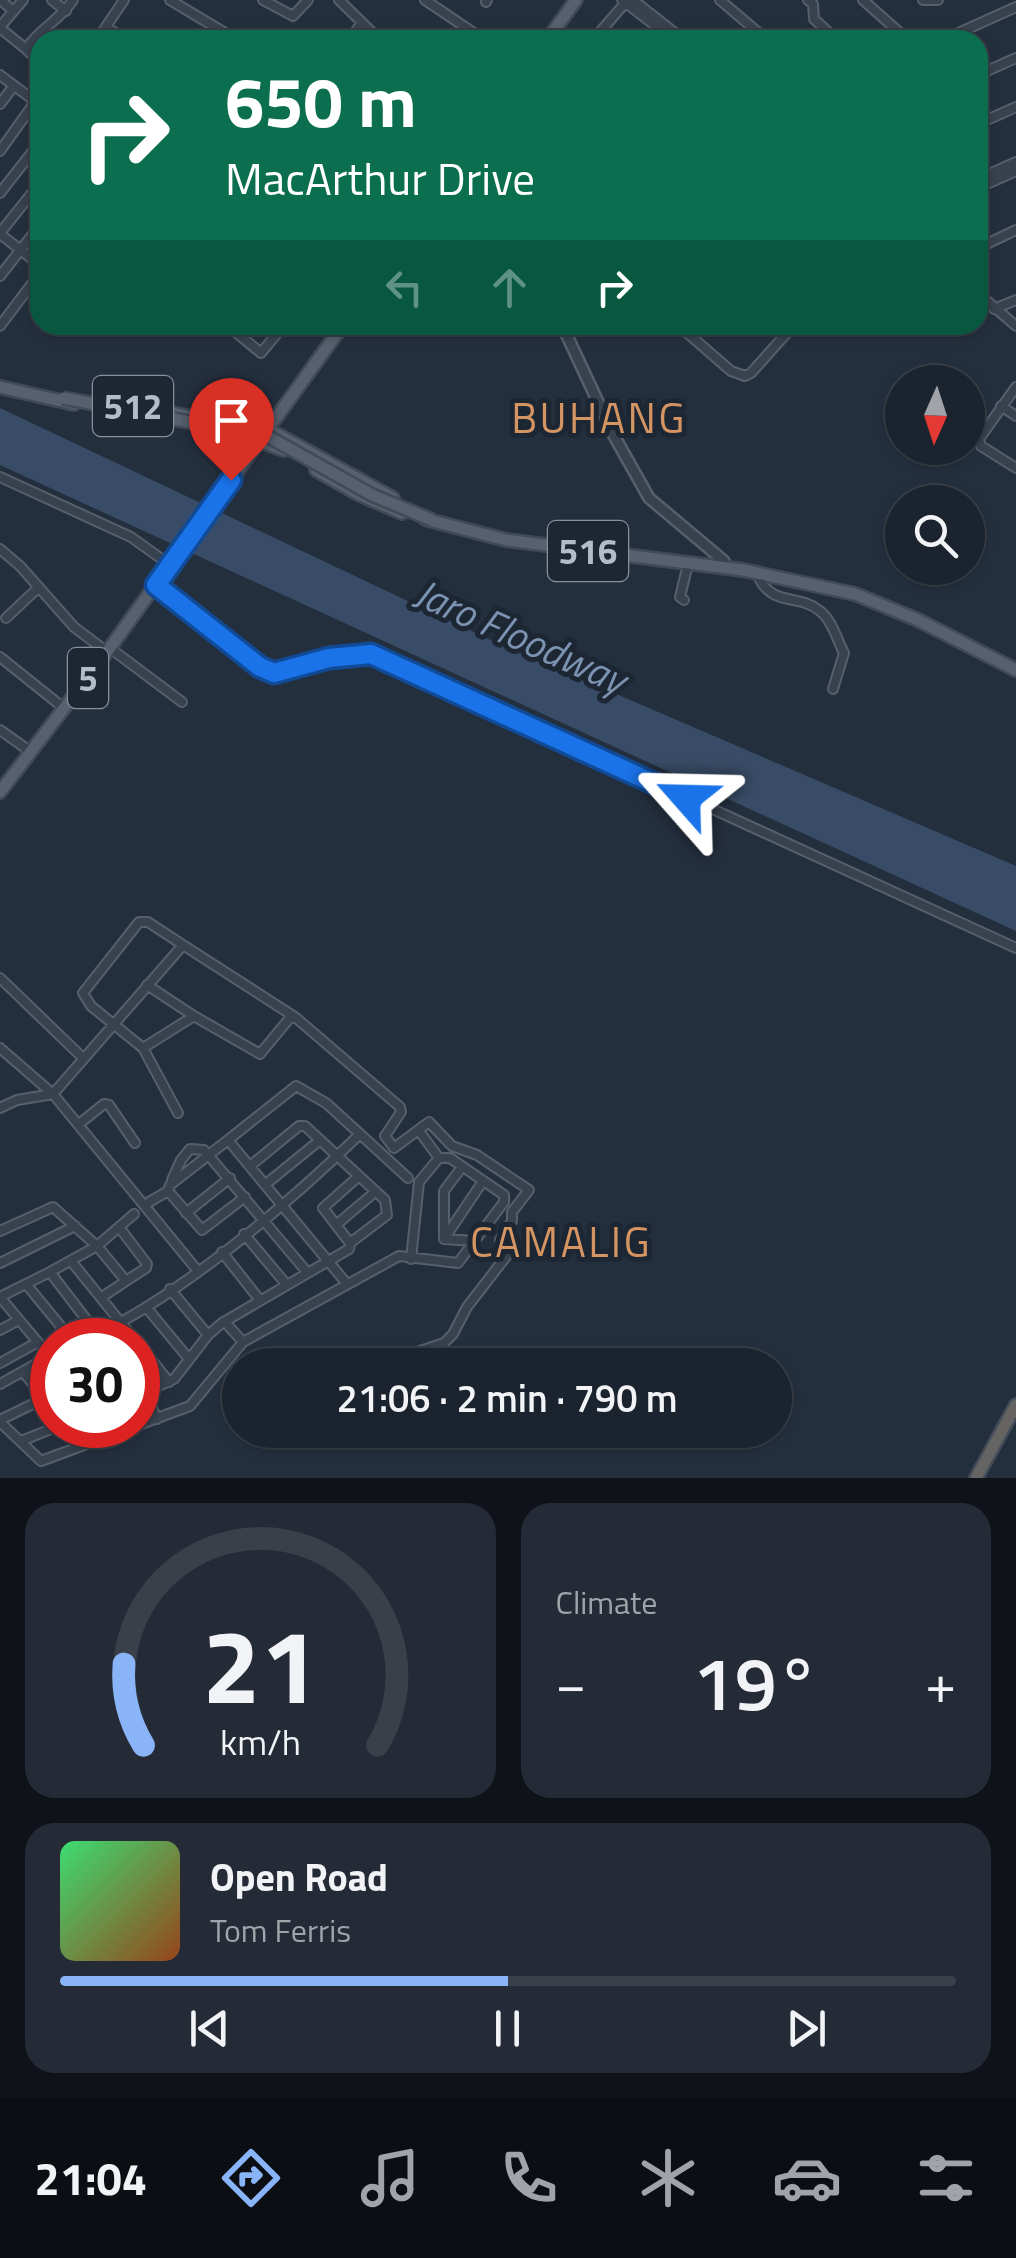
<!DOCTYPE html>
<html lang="en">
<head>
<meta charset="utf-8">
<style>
	:root { --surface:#1b232e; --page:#242b36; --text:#f1f3f6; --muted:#a0a4aa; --line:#39404a; --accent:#8ab4f8 }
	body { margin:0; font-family:"Titillium Web",sans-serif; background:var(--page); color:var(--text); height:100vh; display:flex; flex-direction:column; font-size:38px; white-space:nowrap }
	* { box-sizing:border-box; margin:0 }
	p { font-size:32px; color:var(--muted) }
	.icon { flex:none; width:55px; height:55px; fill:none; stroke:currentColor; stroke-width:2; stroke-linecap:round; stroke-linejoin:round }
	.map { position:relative; height:1478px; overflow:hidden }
	.panel { display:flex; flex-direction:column; gap:25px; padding:25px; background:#0f1319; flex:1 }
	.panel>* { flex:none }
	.guide { position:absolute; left:30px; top:30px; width:958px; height:305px; border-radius:30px; box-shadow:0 2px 8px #0004,0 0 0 2px var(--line); background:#0b6e4f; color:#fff; overflow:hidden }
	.needle { width:65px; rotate:183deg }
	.fabs { position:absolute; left:885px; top:365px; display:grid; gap:20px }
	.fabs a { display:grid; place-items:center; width:100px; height:100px; border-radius:50%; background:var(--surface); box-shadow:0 2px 8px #0004,0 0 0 2px var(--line); font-size:50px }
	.speed { position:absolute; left:30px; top:1318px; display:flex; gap:20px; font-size:50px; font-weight:700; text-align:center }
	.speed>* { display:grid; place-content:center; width:130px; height:130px; border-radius:50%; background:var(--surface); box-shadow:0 2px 8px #0004,0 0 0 2px var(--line); line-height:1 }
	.speed .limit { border:15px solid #d22; background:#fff; color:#111 }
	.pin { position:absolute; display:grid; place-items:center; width:85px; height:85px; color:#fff; margin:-102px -42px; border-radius:50% 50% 50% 0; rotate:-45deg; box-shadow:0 0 10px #0007 }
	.pin .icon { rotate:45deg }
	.me { position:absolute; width:110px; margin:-55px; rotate:295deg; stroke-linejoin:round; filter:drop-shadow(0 0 8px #0008) }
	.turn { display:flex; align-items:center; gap:35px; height:210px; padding:0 30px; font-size:45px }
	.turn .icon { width:130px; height:130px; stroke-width:2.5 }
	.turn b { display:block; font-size:70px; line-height:85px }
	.lanes { display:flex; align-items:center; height:95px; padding:0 30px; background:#0003; justify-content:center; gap:50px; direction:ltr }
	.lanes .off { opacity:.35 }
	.big { font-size:75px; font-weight:600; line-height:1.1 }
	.panel .tile { flex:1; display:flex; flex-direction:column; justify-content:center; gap:15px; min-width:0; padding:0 35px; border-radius:30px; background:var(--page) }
	.panel .dial { align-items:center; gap:0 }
	.dial svg { height:260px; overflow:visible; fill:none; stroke:var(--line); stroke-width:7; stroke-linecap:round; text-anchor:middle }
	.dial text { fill:var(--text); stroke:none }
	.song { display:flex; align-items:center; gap:30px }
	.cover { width:120px; height:120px; border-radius:15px; background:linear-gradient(135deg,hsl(140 70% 55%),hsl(20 70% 35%)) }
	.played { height:10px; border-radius:5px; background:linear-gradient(90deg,var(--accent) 50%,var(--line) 50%) }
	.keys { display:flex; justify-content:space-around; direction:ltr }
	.heat { display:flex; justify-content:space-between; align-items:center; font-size:55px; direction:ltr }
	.panel .tiles { flex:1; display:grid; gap:25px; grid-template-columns:1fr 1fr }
	.tile:last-child { grid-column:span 2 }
	.trip { position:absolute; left:222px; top:1348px; width:570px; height:100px; border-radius:50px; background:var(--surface); box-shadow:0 2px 8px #0004,0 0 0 2px var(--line); font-weight:600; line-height:100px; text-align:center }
	.dock { display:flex; height:160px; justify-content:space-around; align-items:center; background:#0b0e12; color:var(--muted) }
	.dock .icon { width:70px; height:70px }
	.dock .on { color:var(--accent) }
	.dock b { font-size:45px; color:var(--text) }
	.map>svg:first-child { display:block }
	.water { fill:#394c67 }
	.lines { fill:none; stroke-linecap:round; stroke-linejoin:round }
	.minor-casing { stroke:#565f6c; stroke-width:12 }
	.tertiary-casing { stroke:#565f6c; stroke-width:14 }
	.primary-casing { stroke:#414a57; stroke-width:16 }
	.trunk-casing { stroke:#434c59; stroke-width:16 }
	.minor { stroke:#38414e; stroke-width:8 }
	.tertiary { stroke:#38414e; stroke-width:9 }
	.primary { stroke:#56606e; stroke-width:11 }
	.trunk { stroke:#656462; stroke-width:11 }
	.primary-bridge-casing { stroke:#414a57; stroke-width:16; stroke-linecap:butt }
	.primary-bridge { stroke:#56606e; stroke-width:11 }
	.route-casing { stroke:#114b97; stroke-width:25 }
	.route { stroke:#1a73e8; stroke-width:18 }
	.labels { text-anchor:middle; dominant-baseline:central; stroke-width:10; stroke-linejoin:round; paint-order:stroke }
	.shield { fill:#1d2633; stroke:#878f9c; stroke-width:2.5 }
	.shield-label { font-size:35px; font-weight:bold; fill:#b4bcc9 }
	.water-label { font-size:40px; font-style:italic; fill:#7c92b1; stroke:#1d2633 }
	.quarter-label { font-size:42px; letter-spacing:2.5px; fill:#d59563; stroke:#1d2633 }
</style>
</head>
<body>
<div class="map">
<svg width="1016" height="1478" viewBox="0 0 1016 1478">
	<rect width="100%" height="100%" fill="#242f3e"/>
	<path class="water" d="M 0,408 L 486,638 L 1016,866 L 1016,931 L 0,465 Z"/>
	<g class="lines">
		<g class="minor-casing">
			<path id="minor" d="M 1,0 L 13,11
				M 52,0 L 66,11
				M 170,0 L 237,40
				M 263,0 L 293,16 L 308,0
				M 339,0 L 380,40
				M 425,0 L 474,33 L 473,40
				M 622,0 L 674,40
				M 633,0 L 684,40
				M 720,0 L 767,40
				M 808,0 L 813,4 L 814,19 L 837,40
				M 863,0 L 908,40
				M 923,0 L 938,0
				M 486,2 L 487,0
				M 0,27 L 23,0
				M 106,27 L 127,40
				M 0,28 L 26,49 C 39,29 60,20 73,0
				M 97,40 L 124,0
				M 349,40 L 362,23
				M 593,40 L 626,2
				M 943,40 L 1016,7
				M 26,49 L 38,61
				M 0,75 L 40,105
				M 978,75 L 1016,58
				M 0,104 L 13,87
				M 978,124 L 1016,107
				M 0,151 L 35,102
				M 978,179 L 1016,162
				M 978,188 L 1016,171
				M 0,193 L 40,142
				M 0,233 L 40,183
				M 0,234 L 40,265
				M 978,248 L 1016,230
				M 0,276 L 40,225
				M 978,293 L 1016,326
				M 994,309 L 1016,300
				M 227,325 L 261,353 L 284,325
				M 678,325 L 731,371 L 745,376 L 751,373 L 794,325
				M 0,326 L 40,273
				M 1016,387 L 979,439 L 981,446 L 1016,468
				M 1001,406 L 1016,416
				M 0,477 L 131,537 L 170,565
				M 0,549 L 20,566 L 74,627 L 107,652
				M 760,580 C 774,606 800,594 820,611 C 832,620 837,640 844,653 L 833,689
				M 156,585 L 266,671 L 274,673 C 309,663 350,647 385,659 L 1016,948
				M 684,600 L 680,597 L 688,564
				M 6,618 L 39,587
				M 110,648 L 182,702
				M 0,657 L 65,709
				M 0,730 L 31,752
				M 0,978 L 83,1058
				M 147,985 L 194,1016
				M 0,1048 L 53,1094 L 197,1270
				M 143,1048 L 194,1016 L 260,1054 L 289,1019 L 295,1017
				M 0,1108 L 17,1100 L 53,1094 L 183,945 L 295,1017 L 400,1107 L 401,1112 L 385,1136 L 394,1148 L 429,1122 L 452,1146 L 477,1155 L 529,1190 L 512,1212 L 512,1221 L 500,1240 L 508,1254 L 467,1307 L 453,1334 L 444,1343 L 408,1355 L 396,1362
				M 178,1113 L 143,1048 L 91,1006 L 83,993 L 139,922 L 148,922 L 183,945
				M 79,1124 L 104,1104 L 109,1105 L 135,1143
				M 360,1134 L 408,1178
				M 422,1135 L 439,1158
				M 462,1167 L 444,1191 L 444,1239 L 474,1241
				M 172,1180 L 181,1160 L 190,1149 L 204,1150 L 307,1272
				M 266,1184 L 320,1140
				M 168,1191 L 202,1230 L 245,1197
				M 149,1202 L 168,1191 L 170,1185 L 228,1140 L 347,1284
				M 186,1213 L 230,1178
				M 336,1225 L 375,1192
				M 0,1231 L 53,1207 L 97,1246 L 126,1281 L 146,1268 L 147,1264 L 119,1227
				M 244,1234 L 286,1284
				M 444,1239 L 483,1181
				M 350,1243 L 323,1208 L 359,1176
				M 222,1252 L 259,1299
				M 71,1261 L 135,1340
				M 0,1263 L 75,1226
				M 26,1284 L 72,1340
				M 170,1289 L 208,1335
				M 0,1297 L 52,1359
				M 0,1297 L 50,1272
				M 102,1297 L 126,1281
				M 146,1307 L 189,1359
				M 225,1322 L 243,1342
				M 0,1330 L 19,1320
				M 85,1340 C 176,1300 288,1204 360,1134 L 326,1103 L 296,1086 L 228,1140
				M 102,1340 L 50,1272 L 97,1246 L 134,1214
				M 138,1343 L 169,1382
				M 0,1363 L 38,1342
				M 23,1372 L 52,1407
				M 138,1382 L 145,1392 L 157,1419
				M 0,1384 L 52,1355
				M 138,1395 L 174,1379 L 208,1335 L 222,1323 L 349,1249 L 350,1243 L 387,1215 L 385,1200 L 305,1126 L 299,1126 L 250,1166
				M 0,1420 L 45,1398
				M 0,1422 L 41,1461 L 190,1406 L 243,1342 L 399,1256 L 458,1263 L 504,1202 L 504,1195 L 450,1158 L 439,1158 L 419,1182 L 411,1259
				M 21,1441 L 61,1425"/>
		</g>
		<g class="tertiary-casing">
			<path id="tertiary" d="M 562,325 L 613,434 L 649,498 L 724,561"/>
		</g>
		<g class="primary-casing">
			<path id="primary" d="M 547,40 L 576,0
				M 0,387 L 74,404
				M 161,411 L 275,433 L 393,498
				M 244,436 L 284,450
				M 316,470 L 358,494 L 402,513
				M 425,519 L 506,540 L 743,570 L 855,594 L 918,620 L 1016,670
				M 0,792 L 107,652 L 343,325"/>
		</g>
		<g class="trunk-casing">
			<path id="trunk" d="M 976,1478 L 1016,1405"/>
		</g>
		<use href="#minor" class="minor"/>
		<use href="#tertiary" class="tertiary"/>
		<use href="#primary" class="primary"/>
		<use href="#trunk" class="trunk"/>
		<g class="primary-bridge-casing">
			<path id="primary-bridge" d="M 63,398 L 269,437 L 372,495 L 432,520"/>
		</g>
		<use href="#primary-bridge" class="primary-bridge"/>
	</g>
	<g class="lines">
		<g class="route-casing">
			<path id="route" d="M 231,480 L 156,585 L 260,667 L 274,673 L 329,658 L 371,654 L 686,798"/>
		</g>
		<use href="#route" class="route"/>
	</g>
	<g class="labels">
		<g class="shield">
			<rect x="93" y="376" width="80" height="60" rx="8"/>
			<rect x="548" y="521" width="80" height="60" rx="8"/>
			<rect x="68" y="648" width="40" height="60" rx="8"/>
		</g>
		<g class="shield-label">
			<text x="133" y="406">512</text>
			<text x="588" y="551">516</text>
			<text x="88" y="678">5</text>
		</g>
		<g class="water-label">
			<text transform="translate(521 636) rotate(24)">Jaro Floodway</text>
		</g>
		<g class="quarter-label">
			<text x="599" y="417">BUHANG</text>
			<text x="561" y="1241">CAMALIG</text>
		</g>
	</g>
</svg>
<div class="fabs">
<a><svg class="needle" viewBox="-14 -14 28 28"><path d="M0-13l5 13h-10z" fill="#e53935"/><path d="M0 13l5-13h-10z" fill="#a0a4aa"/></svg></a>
<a><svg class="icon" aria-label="search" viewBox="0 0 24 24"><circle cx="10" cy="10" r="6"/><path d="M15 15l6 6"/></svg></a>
</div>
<div class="speed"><div class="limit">30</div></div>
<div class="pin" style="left:231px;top:480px;background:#d93025"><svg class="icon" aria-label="arrive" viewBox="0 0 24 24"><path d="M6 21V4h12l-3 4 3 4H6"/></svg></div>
<svg class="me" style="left:686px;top:798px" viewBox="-20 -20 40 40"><path d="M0-17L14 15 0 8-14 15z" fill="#1a73e8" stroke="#fff" stroke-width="4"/></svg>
<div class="trip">21:06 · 2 min · 790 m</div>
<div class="guide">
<div class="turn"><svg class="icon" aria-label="right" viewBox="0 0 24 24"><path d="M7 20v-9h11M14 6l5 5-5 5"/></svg><div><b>650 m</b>MacArthur Drive</div></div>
<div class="lanes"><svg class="icon off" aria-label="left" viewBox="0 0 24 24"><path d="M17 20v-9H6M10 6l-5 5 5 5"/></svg><svg class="icon off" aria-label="ahead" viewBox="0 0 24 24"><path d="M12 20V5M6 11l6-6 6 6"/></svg><svg class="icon" aria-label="right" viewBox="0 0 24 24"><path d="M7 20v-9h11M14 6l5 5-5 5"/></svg></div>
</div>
</div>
<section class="panel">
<div class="tiles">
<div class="tile dial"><svg viewBox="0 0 100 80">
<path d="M14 69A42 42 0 1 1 86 69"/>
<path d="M14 69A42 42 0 0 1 8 44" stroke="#8ab4f8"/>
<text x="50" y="56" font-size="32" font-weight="700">21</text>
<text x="50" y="72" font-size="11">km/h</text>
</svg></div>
<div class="tile"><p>Climate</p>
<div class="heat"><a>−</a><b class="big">19°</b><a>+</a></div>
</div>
<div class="tile">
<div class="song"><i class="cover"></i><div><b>Open Road</b><p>Tom Ferris</p></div></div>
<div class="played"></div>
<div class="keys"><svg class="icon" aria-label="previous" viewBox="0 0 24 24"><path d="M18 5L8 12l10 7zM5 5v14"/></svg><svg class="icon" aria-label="pause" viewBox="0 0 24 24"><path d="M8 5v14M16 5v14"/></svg><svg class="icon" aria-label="next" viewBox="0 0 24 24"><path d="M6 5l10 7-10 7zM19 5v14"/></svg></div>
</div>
</div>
</section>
<nav class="dock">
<b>21:04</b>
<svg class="icon on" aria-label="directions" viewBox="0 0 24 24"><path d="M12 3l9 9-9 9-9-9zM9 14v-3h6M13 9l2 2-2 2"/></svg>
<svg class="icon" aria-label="music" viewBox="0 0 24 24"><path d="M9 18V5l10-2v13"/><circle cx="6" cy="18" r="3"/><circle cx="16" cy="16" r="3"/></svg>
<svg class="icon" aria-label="phone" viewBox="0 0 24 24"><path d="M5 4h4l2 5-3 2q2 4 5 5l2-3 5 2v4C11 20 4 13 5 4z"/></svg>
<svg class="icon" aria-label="climate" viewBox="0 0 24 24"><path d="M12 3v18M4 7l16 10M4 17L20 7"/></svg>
<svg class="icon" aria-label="car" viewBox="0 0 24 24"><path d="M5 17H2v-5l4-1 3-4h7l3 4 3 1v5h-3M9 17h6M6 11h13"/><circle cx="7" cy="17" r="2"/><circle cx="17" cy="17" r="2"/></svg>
<svg class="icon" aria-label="filters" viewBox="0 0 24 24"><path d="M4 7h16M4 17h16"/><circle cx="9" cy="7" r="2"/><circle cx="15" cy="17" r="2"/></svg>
</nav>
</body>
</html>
